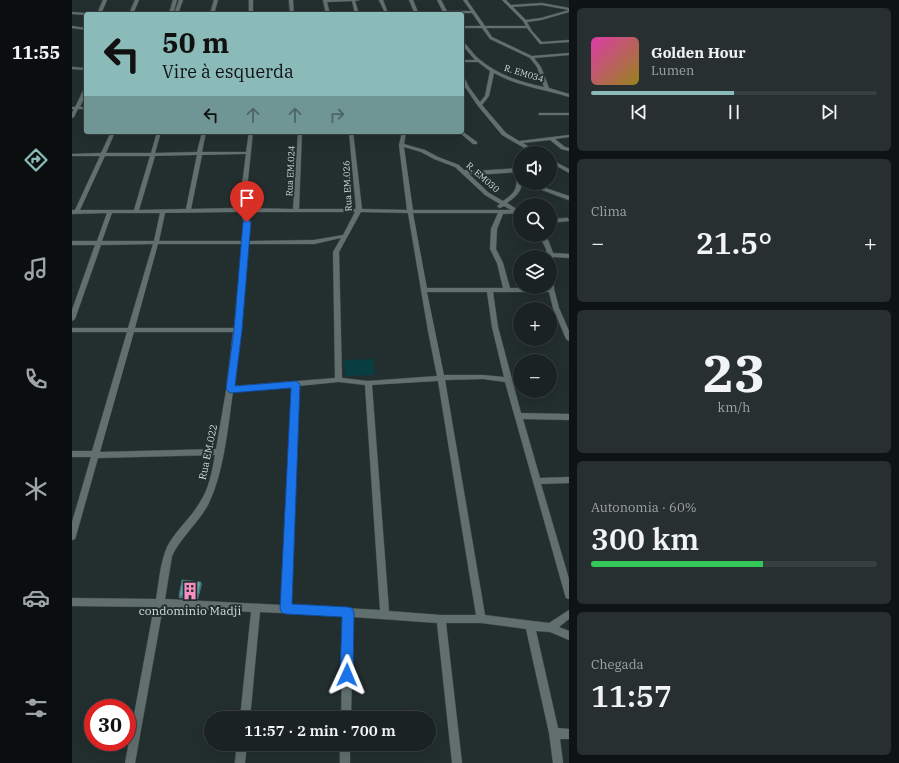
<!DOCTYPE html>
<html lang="pt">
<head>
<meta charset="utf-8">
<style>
	:root { --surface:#1a2223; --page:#272f30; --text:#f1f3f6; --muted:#9fa4a6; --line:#383f41; --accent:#8bbbb9 }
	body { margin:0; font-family:"IBM Plex Serif",serif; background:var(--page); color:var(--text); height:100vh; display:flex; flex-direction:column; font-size:15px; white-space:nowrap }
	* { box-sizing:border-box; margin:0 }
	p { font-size:13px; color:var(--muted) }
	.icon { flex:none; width:22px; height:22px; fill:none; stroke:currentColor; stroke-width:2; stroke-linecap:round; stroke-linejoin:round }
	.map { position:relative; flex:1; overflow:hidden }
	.sheet { display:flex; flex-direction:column; gap:8px; padding:8px; background:#0e1313; width:330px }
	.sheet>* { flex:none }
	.guide { position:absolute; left:12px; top:12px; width:380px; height:122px; border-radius:4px; box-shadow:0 4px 16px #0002,0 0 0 1px var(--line); background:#8bbbb9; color:#111; overflow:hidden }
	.tools { position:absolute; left:441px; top:146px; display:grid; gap:8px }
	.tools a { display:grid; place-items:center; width:44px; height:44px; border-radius:50%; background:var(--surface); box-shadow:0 4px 16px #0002,0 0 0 1px var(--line); font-size:20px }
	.speed { position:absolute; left:12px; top:699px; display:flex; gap:8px; font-size:20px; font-weight:700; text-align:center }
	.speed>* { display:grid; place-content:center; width:52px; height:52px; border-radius:50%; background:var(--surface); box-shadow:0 4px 16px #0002,0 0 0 1px var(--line); line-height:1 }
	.speed .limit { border:6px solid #d22; background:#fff; color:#111 }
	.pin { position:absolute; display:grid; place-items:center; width:34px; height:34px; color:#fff; margin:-41px -17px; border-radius:50% 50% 50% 0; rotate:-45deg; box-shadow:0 0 4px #0007 }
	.pin .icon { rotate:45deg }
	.me { position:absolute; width:44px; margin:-22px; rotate:1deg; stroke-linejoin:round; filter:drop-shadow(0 0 3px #0008) }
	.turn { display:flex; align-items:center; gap:14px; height:84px; padding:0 12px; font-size:18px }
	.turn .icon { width:52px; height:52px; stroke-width:2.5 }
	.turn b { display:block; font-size:28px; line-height:34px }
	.lanes { display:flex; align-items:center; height:38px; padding:0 12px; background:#0003; justify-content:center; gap:20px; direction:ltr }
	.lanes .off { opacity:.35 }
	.big { font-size:30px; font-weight:600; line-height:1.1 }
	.sheet .tile { flex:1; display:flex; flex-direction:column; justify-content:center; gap:6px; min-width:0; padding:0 14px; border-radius:6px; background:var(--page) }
	.sheet .dial { align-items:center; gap:0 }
	.dial b { font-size:52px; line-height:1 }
	.song { display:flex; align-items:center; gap:12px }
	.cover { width:48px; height:48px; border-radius:6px; background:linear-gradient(135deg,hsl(320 70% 55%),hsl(50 70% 35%)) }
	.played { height:4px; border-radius:2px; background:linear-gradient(90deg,var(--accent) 50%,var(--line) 50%) }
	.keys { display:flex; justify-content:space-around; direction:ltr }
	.heat { display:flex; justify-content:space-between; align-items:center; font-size:22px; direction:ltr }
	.charge { height:6px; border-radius:3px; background:linear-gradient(90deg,#34c759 60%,var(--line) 0) }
	.trip { position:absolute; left:132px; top:711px; width:232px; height:40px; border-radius:20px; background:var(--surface); box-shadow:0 4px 16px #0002,0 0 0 1px var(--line); font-weight:600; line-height:40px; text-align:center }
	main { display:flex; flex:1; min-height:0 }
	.tab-bar { display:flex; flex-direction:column; width:72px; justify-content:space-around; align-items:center; background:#0a0e0e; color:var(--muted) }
	.tab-bar .icon { width:28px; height:28px }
	.tab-bar .on { color:var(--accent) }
	.tab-bar b { font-size:18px; color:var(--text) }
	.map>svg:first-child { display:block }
	.green { fill:#083d41 }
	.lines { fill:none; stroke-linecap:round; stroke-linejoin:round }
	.street-casing { stroke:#3f494a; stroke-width:1 }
	.street { fill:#626f6f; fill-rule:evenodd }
	.wall { fill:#4f868a }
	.shaded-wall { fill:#406d71 }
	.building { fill:#5c9ca1; stroke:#406d71 }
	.route { fill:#1a73e8; stroke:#114b97 }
	.labels { text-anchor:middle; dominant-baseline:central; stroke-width:4; stroke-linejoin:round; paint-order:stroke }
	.far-street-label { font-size:9px; fill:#d4dbdb; stroke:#232e2f }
	.street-label { font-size:10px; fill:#d4dbdb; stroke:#232e2f }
	.near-poi-label { font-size:12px; fill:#d4dbdb; stroke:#232e2f }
</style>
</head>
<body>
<main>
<nav class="tab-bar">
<b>11:55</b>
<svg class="icon on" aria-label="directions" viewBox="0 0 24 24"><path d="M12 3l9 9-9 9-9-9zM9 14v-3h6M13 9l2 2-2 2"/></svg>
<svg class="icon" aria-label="music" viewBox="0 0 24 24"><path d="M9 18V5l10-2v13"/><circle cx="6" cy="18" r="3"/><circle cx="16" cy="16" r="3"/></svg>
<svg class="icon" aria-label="phone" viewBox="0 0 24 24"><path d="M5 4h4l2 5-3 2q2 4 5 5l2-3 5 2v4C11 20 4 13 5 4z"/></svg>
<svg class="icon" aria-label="climate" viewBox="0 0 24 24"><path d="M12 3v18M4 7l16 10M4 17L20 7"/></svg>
<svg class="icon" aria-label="car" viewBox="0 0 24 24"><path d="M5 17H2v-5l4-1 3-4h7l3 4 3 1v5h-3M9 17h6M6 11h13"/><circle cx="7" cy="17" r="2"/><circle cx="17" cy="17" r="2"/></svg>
<svg class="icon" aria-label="filters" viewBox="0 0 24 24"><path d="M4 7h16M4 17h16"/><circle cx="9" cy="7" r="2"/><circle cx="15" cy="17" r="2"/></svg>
</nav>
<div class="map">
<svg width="497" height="763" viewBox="0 0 497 763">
	<rect width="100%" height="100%" fill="#232e2f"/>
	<path class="green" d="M 301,359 L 303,375 L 273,376 L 272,360 Z"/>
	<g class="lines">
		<g class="street-casing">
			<path id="street" d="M 31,0 L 35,0 L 29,14 L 25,14 Z
				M 63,0 L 67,0 L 61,14 L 57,14 Z
				M 101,0 L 105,0 L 101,14 L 97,14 Z
				M 107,0 L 111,0 L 106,14 L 102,14 Z
				M 142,0 L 146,0 L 142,14 L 138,14 Z
				M 177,0 L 181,0 L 181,14 L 177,14 Z
				M 217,0 L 221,0 L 222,14 L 218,14 Z
				M 251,0 L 288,0 L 283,1 L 287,14 L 283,14 L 280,1 L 255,2 L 258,14 L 254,14 Z
				M 307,0 L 311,0 L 316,13 L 342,12 L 337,0 L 341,0 L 346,12 L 371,12 L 365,0 L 369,0 L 375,11 L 399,11 L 391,0 L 395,0 L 413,26 L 454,26 L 451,21 L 430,0 L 434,0 L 439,5 L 470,3 L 497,8 L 497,12 L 469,20 L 455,22 L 460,31 L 470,42 L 497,40 L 497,42 L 468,44 L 455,28 L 414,28 L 420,37 L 460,56 L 497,53 L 497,55 L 462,58 L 469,67 L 477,88 L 497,94 L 497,97 C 472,89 445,86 422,73 L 417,96 L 410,105 L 434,133 L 447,141 L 497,135 L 497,137 L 483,139 L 493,147 L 497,148 L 497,151 L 489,149 L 478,140 L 451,143 L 467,153 L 461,153 L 430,135 L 406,106 L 393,87 L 390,81 L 390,76 L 392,77 L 397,87 L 408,102 L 413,96 L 418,71 L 406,62 L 390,62 L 390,60 L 403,60 L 390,45 L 390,41 C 396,45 401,54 407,59 C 426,75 448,82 472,87 L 465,67 L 458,58 L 418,39 L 410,28 L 390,28 L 390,26 L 409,26 L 400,13 L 304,14 L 313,13 ZM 470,5 L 497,10 L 469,18 L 454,20 L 441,7 Z
				M 0,12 L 14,13 L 16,14 L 14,14 L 14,15 L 0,14 Z
				M 0,26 L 14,28 L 14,30 L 0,28 Z
				M 0,67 L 14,68 L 14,70 L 0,69 Z
				M 390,68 L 392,69 L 392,71 L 390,72 Z
				M 12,89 L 14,89 L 14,94 L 8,107 L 14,107 L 14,109 L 6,109 L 2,117 L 0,118 L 0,113 L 2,109 L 0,109 L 0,107 L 3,107 Z
				M 467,113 L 497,113 L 497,115 L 467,115 Z
				M 390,131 L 405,142 L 405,144 L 401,144 L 388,133 L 388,132 L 390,132 Z
				M 39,132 L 43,132 L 34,153 L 79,153 L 85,132 L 89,132 L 83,153 L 125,152 L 130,132 L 134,132 L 130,152 L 174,152 L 177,132 L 181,132 L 173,208 L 221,209 L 226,132 L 230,132 L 227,209 L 284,209 L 277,132 L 281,132 L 290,209 L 335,210 L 327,145 L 330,132 L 334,132 L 332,144 L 353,150 L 366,157 L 387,165 L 392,170 L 402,171 L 448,168 L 448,172 L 402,175 L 396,173 L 417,193 L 431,201 C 443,192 444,192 445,177 L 448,175 L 448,183 L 450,183 C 449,193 443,197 435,203 L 448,211 L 448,213 L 431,214 L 425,229 L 424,249 L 431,263 L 438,288 L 476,288 L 476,287 L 478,287 L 478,257 L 475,257 L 474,249 L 467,235 L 473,235 L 477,242 L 481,253 L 497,254 L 497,258 L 481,257 L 482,289 L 487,308 L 497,331 L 497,341 L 494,339 L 481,308 L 477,292 L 421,292 L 426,327 L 449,413 L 497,414 L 497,420 L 451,419 L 468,478 L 497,477 L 497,483 L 469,484 L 497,579 L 497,599 L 494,598 L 493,595 L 433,382 L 411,379 L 373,380 L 413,615 L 477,623 L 497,610 L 497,619 L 487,627 L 497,631 L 497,640 L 478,632 L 464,631 L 486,728 L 497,729 L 497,739 L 488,739 L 491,763 L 481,763 L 477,733 L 454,629 L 409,623 L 374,623 L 390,763 L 380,763 L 365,623 L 281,617 L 279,718 L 269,718 L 271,616 L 188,612 L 178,718 L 168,718 L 179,612 L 91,607 L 63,763 L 53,763 L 82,607 L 0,606 L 0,598 L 84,599 C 87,582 88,563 95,547 C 103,531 119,518 128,502 C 137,489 140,471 143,455 L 26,458 L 4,536 L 3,539 L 0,540 L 0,522 L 19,457 L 0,457 L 0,451 L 20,451 L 55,332 L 0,332 L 0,328 L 56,328 L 81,244 L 29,245 L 3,319 L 0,321 L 0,310 L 23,245 L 0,245 L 0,241 L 25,241 L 35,213 L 0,214 L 0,210 L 3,210 L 28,156 L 0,156 L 0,154 L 29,153 ZM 332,147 L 349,152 L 362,159 L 383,167 L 413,195 L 428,204 L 425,206 L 426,207 L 428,208 L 432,206 L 439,210 L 341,210 ZM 174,154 L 167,208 L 119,209 L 130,155 ZM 125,155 L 114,209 L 67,210 L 83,156 ZM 33,156 L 78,156 L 62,210 L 8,210 ZM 168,212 L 172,222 L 170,241 L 87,241 L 93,213 ZM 173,212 L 283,212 L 271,235 L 242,240 L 176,241 L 178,222 ZM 289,212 L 336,213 L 356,331 L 365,376 L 296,381 L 270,378 L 267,252 ZM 40,213 L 88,213 L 82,241 L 30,241 ZM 341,213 L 426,213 L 419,229 L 418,249 L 425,263 L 431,288 L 355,288 ZM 269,238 L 261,252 L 263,378 L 162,386 L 168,332 L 169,330 L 168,328 L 176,244 L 242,244 ZM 86,244 L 170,244 L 162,328 L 63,328 ZM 355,292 L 415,292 L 420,327 L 432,377 L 411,375 L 372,375 ZM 62,332 L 161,332 L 154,391 L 144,449 L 28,452 ZM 366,381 L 404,615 L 369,615 L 317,611 L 300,385 ZM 267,382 L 293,385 L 308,610 L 219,605 L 227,386 ZM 220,386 L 210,605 L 93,599 L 100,556 L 103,550 C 113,534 127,521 136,505 C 152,473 156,427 161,391 Z
				M 478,159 L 497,169 L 497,173 L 478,162 Z
				M 451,183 L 459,183 L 497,196 L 497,200 Z
				M 496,218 L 497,221 L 478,223 L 478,219 Z
				M 165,744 L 175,744 L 173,763 L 163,763 Z
				M 268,744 L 278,744 L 278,763 L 268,763 Z"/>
		</g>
		<use href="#street" class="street"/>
	</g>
	<path class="wall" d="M 130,584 L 126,599 L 107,598 L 107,596 Z"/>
	<path class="shaded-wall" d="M 129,582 L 130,584 L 126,599 L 126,597 Z"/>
	<path class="building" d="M 110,580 L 129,582 L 126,597 L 107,596 Z"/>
	<path class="route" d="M 175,219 L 179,222 L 170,330 L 163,386 L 224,381 L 228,384 L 220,604 L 276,607 L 280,608 L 282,612 L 281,675 L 279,679 L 275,681 L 270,679 L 268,675 L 270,617 L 214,614 L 210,613 L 208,609 L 219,388 L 158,393 L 154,389 L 162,330 L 171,222 Z"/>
	<defs>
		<g id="building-bare" transform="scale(1.38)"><path d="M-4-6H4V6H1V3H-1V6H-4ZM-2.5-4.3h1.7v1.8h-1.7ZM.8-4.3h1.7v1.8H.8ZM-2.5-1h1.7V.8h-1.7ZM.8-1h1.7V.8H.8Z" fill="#fc8fc2" stroke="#232e2f" stroke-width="2.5" paint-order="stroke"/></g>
	</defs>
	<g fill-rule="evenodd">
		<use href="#building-bare" x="118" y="591"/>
	</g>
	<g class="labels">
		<g class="far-street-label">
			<text transform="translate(452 73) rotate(17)">R. EM034</text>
			<text transform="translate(218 171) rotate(-87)">Rua EM.024</text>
			<text transform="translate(411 177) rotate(41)">R. EM030</text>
			<text transform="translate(275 186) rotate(-93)">Rua EM.026</text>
		</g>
		<g class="street-label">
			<text transform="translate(136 452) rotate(-78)">Rua EM.022</text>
		</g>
		<g class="near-poi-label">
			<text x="118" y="610">condominio Madji</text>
		</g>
	</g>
</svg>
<div class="tools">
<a><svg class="icon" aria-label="sound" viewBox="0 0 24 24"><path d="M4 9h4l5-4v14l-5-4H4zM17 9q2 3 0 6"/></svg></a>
<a><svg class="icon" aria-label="search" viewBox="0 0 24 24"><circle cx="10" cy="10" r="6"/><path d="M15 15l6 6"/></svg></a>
<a><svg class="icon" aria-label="layers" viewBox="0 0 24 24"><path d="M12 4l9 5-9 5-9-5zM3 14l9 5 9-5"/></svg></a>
<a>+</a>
<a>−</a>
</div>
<div class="speed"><div class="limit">30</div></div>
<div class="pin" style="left:175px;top:222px;background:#d93025"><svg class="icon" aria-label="arrive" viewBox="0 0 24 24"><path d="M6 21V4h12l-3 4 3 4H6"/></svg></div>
<svg class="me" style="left:275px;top:675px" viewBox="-20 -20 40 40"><path d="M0-17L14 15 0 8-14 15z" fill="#1a73e8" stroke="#fff" stroke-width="4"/></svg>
<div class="trip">11:57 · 2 min · 700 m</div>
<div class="guide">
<div class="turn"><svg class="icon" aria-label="left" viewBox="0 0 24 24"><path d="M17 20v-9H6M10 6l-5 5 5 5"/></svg><div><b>50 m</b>Vire à esquerda</div></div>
<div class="lanes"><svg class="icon" aria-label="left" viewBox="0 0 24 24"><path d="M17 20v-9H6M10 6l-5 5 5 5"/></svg><svg class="icon off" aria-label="ahead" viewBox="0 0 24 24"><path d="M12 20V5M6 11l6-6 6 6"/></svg><svg class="icon off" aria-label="ahead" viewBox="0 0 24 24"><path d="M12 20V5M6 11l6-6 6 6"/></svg><svg class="icon off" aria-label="right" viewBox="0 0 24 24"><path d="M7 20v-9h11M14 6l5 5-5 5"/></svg></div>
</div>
</div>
<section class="sheet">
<div class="tile">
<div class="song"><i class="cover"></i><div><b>Golden Hour</b><p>Lumen</p></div></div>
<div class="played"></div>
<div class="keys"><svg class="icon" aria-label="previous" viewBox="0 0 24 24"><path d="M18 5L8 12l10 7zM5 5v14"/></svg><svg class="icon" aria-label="pause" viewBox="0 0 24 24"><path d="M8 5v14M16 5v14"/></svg><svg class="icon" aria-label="next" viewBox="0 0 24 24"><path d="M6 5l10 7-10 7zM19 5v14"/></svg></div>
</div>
<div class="tile"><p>Clima</p>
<div class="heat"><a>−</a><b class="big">21.5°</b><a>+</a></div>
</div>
<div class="tile dial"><b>23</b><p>km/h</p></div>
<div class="tile"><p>Autonomia · 60%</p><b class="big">300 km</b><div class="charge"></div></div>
<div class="tile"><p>Chegada</p><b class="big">11:57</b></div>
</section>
</main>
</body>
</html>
